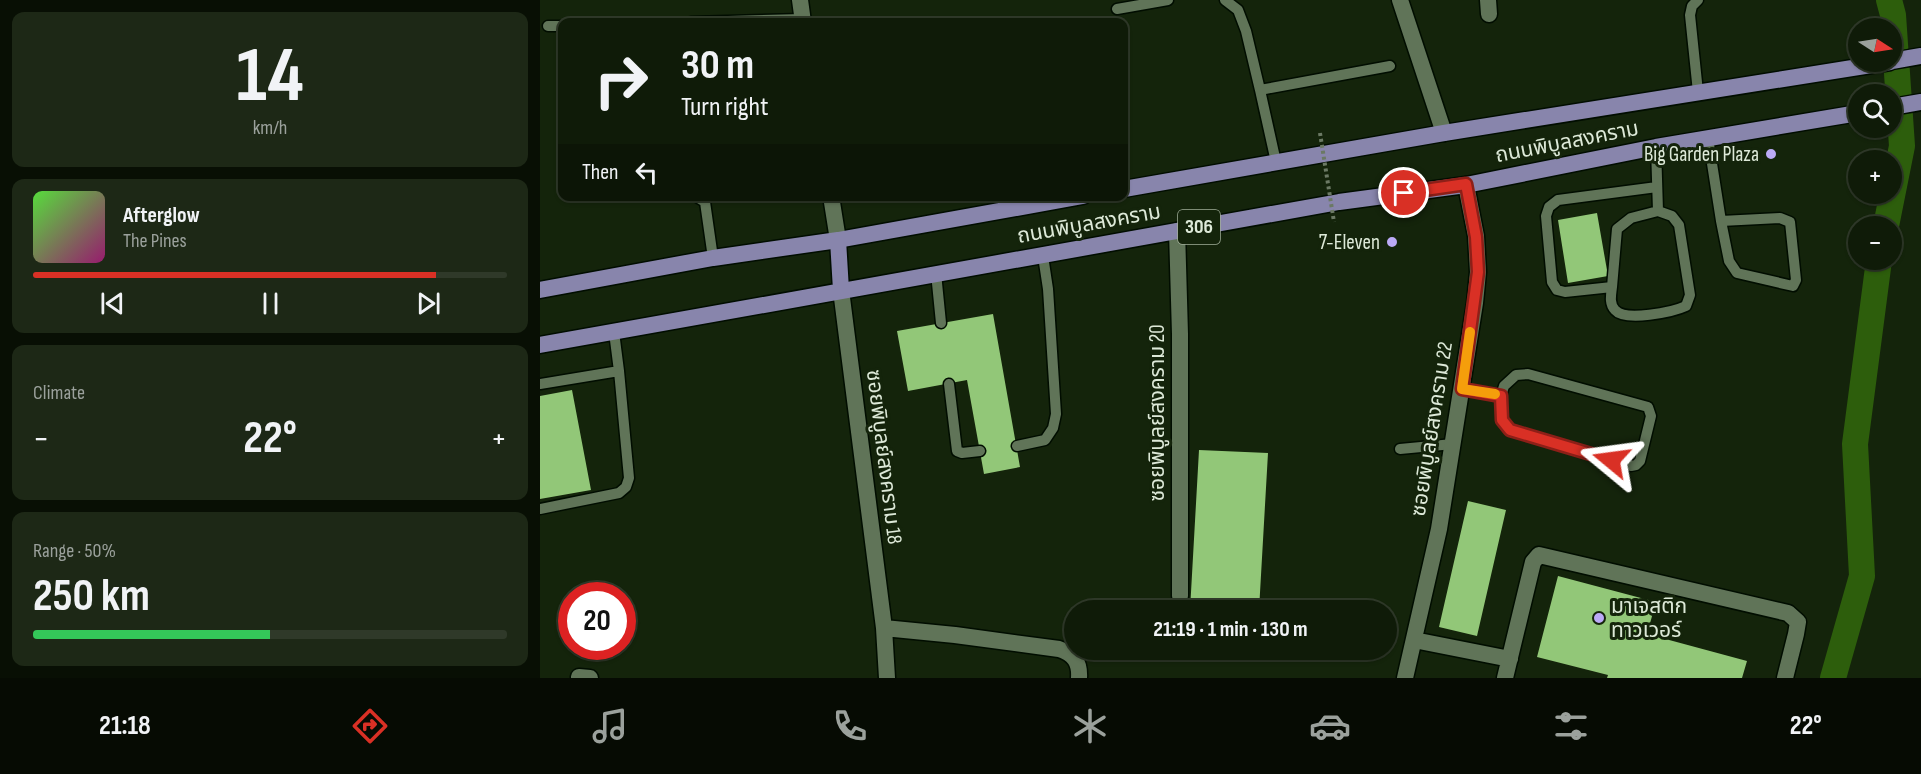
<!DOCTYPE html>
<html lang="en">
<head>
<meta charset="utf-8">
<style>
	:root { --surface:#0f1b08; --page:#1d2816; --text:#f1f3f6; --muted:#9ba19c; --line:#2f3929; --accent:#d93025 }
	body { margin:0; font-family:"Sofia Sans Condensed","Noto Sans Thai",sans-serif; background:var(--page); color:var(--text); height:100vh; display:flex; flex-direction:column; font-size:22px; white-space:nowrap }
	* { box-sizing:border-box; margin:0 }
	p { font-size:20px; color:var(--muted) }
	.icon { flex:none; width:33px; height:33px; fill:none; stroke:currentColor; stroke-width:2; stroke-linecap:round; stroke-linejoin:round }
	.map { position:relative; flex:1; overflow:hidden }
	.details { display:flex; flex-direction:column; gap:12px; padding:12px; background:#080f04; width:540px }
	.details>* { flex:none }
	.guide { position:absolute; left:18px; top:18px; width:570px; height:183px; border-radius:12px; box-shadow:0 2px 4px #0004,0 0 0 2px var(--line); background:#0f1b08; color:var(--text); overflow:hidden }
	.needle { width:39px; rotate:102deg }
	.controls { position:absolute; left:1308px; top:18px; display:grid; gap:12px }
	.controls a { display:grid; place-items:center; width:54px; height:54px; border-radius:50%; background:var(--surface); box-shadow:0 2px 4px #0004,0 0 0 2px var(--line); font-size:30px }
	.speed { position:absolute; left:18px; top:582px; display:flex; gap:12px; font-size:30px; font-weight:700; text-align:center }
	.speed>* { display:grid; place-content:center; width:78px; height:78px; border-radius:50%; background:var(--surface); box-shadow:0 2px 4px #0004,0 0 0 2px var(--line); line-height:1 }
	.speed .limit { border:9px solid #d22; background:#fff; color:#111 }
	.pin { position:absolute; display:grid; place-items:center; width:51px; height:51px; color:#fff; margin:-26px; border:3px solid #fff; border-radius:50%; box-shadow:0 2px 6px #0007 }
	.me { position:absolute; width:66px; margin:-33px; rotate:286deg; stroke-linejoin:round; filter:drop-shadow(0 0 4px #0008) }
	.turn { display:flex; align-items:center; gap:21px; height:126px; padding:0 24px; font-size:27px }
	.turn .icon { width:78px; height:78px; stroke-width:2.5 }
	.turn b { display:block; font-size:42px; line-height:51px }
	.then { display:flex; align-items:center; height:57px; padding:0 24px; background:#0003; gap:12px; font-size:22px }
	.big { font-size:45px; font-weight:700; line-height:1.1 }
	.details .tile { flex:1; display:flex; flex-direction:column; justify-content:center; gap:9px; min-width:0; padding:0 21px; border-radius:12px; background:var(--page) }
	.details .dial { align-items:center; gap:0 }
	.dial b { font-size:78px; line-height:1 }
	.song { display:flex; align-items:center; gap:18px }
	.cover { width:72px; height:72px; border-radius:9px; background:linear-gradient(135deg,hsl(110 70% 55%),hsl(320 70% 35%)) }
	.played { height:6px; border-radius:3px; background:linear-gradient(90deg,var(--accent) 85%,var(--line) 85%) }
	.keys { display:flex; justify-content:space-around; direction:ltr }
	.heat { display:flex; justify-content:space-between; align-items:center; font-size:33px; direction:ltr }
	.charge { height:9px; border-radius:4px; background:linear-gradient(90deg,#34c759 50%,var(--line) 0) }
	.trip { position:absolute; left:524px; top:600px; width:333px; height:60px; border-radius:30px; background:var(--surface); box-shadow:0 2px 4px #0004,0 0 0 2px var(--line); font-weight:700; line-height:60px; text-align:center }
	.menu { display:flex; height:96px; justify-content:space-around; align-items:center; background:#060b03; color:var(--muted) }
	.menu .icon { width:42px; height:42px }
	.menu .active { color:var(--accent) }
	.menu b { font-size:27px; color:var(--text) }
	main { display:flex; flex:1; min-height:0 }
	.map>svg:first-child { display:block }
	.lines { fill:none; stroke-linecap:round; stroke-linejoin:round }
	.canal { stroke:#2d5e0c; stroke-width:26 }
	.building { fill:#92c778 }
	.service-casing { stroke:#010d00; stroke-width:13 }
	.minor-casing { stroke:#010d00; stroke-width:19 }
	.primary-casing { stroke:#010d00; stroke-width:19 }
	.service { stroke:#607458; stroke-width:10 }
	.minor { stroke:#607458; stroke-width:16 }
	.primary { stroke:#8885ac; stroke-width:16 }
	.path-bridge { stroke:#6b7964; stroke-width:4; stroke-dasharray:3 3; stroke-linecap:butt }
	.route-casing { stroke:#8d1f18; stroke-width:15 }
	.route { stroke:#d93025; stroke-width:10 }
	.slow { stroke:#f59e0b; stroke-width:10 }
	.poi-dot { fill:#bbaaf6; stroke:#14240b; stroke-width:2 }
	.labels { text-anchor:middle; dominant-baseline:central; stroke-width:6; stroke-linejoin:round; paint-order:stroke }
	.shield { fill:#14240b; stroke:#a1ae9a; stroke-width:1.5 }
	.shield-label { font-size:20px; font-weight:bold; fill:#dde9d8 }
	.street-label { font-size:21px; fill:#dde9d8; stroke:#14240b }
	.poi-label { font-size:21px; fill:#dde9d8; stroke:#14240b; text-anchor:end }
</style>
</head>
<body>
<main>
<section class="details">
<div class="tile dial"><b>14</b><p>km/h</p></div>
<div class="tile">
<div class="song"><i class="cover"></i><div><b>Afterglow</b><p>The Pines</p></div></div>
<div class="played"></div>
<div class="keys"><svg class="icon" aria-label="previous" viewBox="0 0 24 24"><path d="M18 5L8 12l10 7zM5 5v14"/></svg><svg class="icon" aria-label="pause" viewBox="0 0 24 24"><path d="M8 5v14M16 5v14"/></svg><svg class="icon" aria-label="next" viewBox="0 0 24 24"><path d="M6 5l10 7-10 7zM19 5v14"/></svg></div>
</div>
<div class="tile"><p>Climate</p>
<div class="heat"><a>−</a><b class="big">22°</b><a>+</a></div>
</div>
<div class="tile"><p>Range · 50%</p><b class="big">250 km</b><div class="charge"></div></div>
</section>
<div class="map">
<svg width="1381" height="678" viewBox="0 0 1381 678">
	<rect width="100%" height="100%" fill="#14240b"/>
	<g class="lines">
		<path class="canal" d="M 1346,226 L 1362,146 L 1353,15 L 1349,0
			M 1293,678 L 1322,576 L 1315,444 L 1339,260"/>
	</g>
	<path class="building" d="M 1057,213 L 1068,276 L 1028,283 L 1018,220 Z
		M 453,314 L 480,467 L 444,474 L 427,380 L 368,391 L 357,331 Z
		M 32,390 L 51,490 L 0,499 L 0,396 Z
		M 659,450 L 728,453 L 719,610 L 650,610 Z
		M 928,501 L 966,510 L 937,636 L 899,627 Z
		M 1018,576 L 1116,602 L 1107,634 L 1207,661 L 1202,678 L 1067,678 L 1068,675 L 997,657 Z"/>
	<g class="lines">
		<g class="service-casing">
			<path id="service" d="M 685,0 L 698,10 L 706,31 L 720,90
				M 577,9 L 628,0
				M 151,22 L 263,19
				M 8,26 L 22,26
				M 1158,92 L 1150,15 L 1152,6 L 1158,0
				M 1168,138 L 1181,221 L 1189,261 L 1197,273 L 1253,286 L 1256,280 L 1250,222 L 1240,218 L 1181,221
				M 1116,147 L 1118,211 L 1091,218 L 1077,229 L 1072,287 L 1025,292 L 1017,290 L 1012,282 L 1006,216 L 1009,207 L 1018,200 L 1117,187
				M 736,162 L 720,90 L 850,66
				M 155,196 L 165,202 L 173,258
				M 396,273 L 401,323
				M 1072,287 C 1071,295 1069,304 1075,310 C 1085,322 1133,312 1146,306 L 1150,295 L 1139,225 L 1132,216 L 1118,211
				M 0,384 L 79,371
				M 409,384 L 417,451 L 422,453 L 440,451
				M 922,389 L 961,396 L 964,386 L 976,375 L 988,374 L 1108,407 L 1111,416 L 1100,461 L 1096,465 L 1091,466 L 970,430 L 962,420 L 961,396
				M 477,446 L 505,440 L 513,428 L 516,414 L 508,289 L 503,256
				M 860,449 L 913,444
				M 0,509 L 79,493 L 86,487 L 89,478 L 79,371 L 74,332"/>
		</g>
		<g class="minor-casing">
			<path id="minor" d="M 260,0 L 263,22
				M 860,0 L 904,133
				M 948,0 L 949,14
				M 291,196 L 298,240
				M 637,231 L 640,334 L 640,596
				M 301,290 L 344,628 L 347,678
				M 344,628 L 415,635 L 519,649 C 534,654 540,662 539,678
				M 874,640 L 970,659
				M 39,677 L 50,678
				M 865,678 L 899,529 L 935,303 L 938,272 L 936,236 L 926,185
				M 965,678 L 993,562 L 999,555 L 1248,613 L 1258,622 L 1256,634 L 1245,678"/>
		</g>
		<g class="primary-casing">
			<path id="primary" d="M 1352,61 L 1381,56
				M 1352,107 L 1381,102
				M 584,189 L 904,133 L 1350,62
				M 298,240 L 301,290
				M 0,290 L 173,258 L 298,240 L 543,196
				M 0,345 L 799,202 L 926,185 L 1116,147 L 1318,113"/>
		</g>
		<use href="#service" class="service"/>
		<use href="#minor" class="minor"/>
		<use href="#primary" class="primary"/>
		<path class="path-bridge" d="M 780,133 L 794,222"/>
	</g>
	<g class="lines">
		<g class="route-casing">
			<path id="route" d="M 864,193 L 926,184 L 936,237 L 938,272 L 922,389 L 961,396 L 962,420 L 970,430 L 1071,460"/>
		</g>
		<use href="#route" class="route"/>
		<path class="slow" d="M 930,332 L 922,389 L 955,394"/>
	</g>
	<g class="poi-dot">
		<circle cx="1231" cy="154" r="6"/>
		<circle cx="852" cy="242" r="6"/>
		<circle cx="1059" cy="618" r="6"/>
	</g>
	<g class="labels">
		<rect class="shield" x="638" y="210" width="42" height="34" rx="4.5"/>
		<g class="shield-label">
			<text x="659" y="227">306</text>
		</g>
		<g class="street-label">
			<text transform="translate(1027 142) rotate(-11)">ถนนพิบูลสงคราม</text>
			<text transform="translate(549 224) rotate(-10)">ถนนพิบูลสงคราม</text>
			<text transform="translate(617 413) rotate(-90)">ซอยพิบูลย์สงคราม 20</text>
			<text transform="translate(892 429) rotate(-81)">ซอยพิบูลย์สงคราม 22</text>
			<text transform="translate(344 457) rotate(83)">ซอยพิบูลย์สงคราม 18</text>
		</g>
		<g class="poi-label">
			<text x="1219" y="154">Big Garden Plaza</text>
			<text x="840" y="242">7-Eleven</text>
			<text x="1071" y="606" text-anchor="start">มาเจสติก<tspan x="1071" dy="24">ทาวเวอร์</tspan></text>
		</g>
	</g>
</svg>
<div class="controls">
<a><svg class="needle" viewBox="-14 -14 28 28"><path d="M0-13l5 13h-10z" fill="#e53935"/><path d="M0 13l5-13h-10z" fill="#9ba19c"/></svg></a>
<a><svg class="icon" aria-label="search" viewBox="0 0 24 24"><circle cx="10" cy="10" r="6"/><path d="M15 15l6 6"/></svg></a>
<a>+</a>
<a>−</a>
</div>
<div class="speed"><div class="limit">20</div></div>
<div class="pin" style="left:864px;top:193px;background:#d93025"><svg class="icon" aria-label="arrive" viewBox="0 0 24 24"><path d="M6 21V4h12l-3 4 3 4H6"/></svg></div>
<svg class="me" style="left:1071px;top:460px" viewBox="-20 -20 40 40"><path d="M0-17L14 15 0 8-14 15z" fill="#d93025" stroke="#fff" stroke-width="4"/></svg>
<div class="trip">21:19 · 1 min · 130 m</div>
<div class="guide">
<div class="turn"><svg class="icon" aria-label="right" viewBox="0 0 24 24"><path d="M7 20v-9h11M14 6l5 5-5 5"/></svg><div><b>30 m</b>Turn right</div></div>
<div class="then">Then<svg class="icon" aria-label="left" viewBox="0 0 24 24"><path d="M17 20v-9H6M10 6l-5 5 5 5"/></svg></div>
</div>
</div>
</main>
<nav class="menu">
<b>21:18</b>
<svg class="icon active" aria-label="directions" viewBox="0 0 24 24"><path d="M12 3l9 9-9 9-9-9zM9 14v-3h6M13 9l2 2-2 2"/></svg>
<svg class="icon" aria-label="music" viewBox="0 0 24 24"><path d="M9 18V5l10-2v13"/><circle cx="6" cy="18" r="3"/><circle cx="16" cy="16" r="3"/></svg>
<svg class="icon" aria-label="phone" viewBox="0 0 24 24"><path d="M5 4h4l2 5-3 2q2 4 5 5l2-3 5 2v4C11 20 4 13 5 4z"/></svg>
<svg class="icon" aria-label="climate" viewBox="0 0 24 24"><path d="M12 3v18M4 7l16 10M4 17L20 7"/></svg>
<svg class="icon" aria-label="car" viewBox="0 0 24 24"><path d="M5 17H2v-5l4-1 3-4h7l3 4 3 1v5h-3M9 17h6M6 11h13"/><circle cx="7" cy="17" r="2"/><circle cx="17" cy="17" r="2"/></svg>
<svg class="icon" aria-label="filters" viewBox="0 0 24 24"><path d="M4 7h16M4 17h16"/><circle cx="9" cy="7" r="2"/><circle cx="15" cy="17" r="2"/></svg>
<b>22°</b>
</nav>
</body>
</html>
